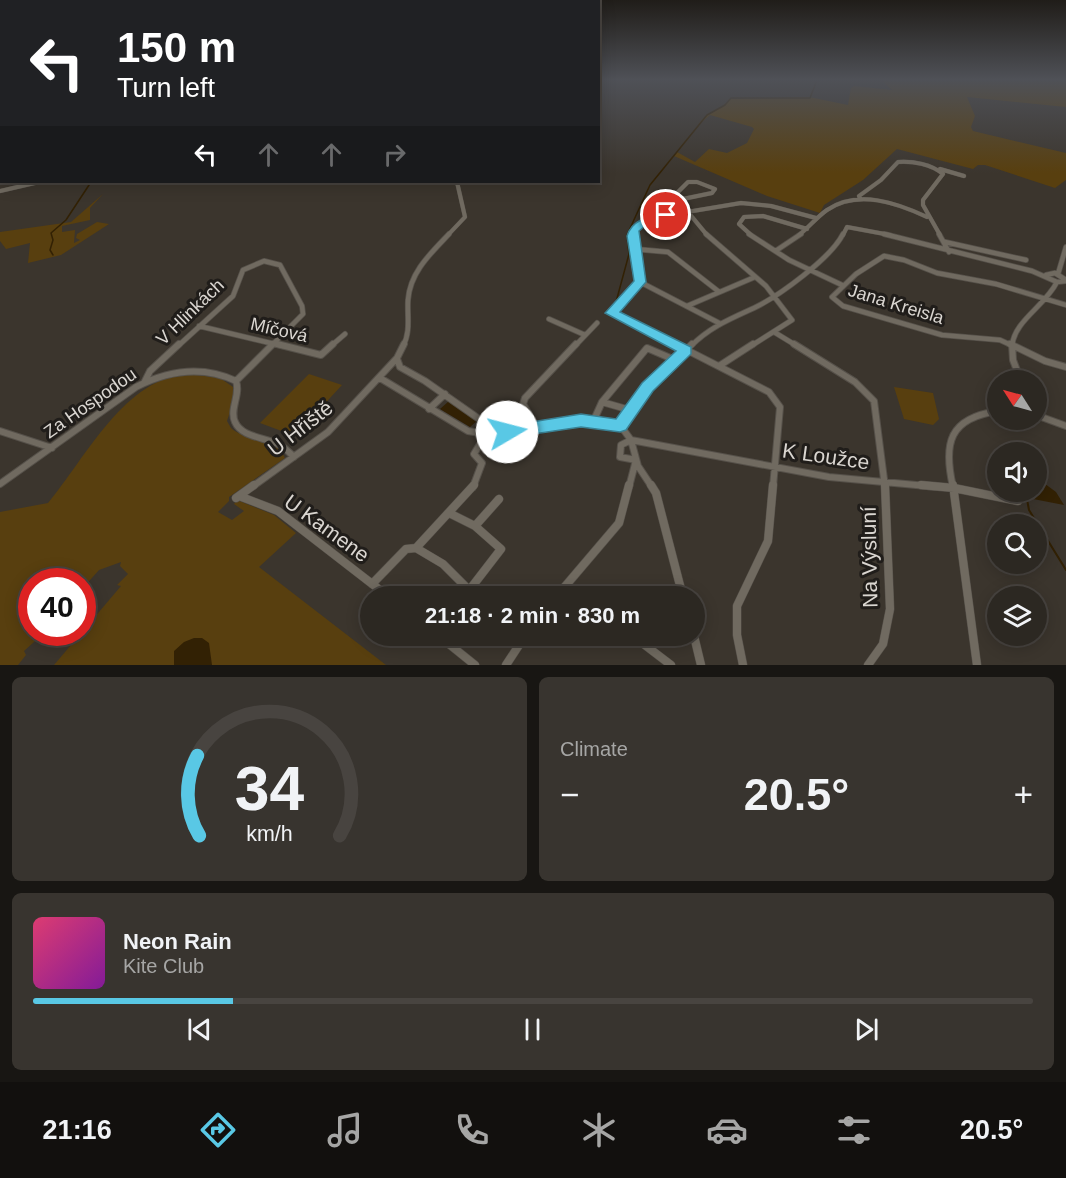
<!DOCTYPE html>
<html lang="en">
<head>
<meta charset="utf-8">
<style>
	:root { --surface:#2c2822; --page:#38342f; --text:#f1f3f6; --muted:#a6a6a5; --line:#484440; --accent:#59c8e5 }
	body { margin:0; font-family:Helvetica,sans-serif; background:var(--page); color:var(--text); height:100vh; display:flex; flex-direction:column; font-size:22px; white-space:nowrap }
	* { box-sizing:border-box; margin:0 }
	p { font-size:20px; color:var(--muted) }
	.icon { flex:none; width:33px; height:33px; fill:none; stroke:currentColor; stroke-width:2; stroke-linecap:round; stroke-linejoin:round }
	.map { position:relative; height:665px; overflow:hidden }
	.panel { display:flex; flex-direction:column; gap:12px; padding:12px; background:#181613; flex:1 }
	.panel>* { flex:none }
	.guide { position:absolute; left:0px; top:0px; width:600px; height:183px; box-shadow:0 3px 15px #0003,0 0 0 2px var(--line); background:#202124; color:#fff; overflow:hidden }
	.needle { width:39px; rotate:306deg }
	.controls { position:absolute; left:987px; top:370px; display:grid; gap:12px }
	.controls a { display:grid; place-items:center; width:60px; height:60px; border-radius:50%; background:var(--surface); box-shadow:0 3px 15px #0003,0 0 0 2px var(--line); font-size:30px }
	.speed { position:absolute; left:18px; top:568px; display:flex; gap:12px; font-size:30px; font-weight:700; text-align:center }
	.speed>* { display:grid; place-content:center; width:78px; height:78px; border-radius:50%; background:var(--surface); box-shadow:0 3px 15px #0003,0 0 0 2px var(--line); line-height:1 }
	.speed .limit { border:9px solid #d22; background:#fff; color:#111 }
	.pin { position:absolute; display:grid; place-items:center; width:51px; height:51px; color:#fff; margin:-26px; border:3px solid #fff; border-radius:50%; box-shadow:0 2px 6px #0007 }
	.me { position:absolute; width:66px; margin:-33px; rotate:82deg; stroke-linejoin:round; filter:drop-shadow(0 0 4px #0008) }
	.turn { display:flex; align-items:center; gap:21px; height:126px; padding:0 18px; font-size:27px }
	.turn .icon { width:78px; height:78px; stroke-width:2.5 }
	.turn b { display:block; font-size:42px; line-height:51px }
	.lanes { display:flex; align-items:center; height:57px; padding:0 18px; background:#0003; justify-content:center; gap:30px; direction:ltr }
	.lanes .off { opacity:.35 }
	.big { font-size:45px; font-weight:800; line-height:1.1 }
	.panel .tile { flex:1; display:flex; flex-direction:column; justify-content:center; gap:9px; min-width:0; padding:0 21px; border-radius:9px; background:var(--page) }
	.panel .dial { align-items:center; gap:0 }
	.dial svg { height:156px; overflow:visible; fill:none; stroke:var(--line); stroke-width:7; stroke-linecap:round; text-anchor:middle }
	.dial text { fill:var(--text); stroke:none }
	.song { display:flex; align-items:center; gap:18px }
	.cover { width:72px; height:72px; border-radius:9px; background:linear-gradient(135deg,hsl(340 70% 55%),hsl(290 70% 35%)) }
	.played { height:6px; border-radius:3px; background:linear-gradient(90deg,var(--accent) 20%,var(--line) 20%) }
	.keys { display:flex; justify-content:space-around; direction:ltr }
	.heat { display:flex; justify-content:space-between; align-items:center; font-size:33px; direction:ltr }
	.panel .tiles { flex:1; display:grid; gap:12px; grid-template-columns:1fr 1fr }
	.tile:last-child { grid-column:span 2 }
	.trip { position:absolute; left:360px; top:586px; width:345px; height:60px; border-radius:30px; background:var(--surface); box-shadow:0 3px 15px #0003,0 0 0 2px var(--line); font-weight:800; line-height:60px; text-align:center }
	.tab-bar { display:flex; height:96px; justify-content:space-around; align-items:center; background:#12100e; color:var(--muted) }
	.tab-bar .icon { width:42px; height:42px }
	.tab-bar .on { color:var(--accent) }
	.tab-bar b { font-size:27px; color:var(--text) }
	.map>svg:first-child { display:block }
	.green { fill:#583f0f }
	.water { fill:#322104 }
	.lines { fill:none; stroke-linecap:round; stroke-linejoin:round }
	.stream-far1 { stroke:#322104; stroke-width:1.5 }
	.stream { stroke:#322104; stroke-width:2 }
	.minor-far3-casing { stroke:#56514a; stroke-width:4.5 }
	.minor-far2-casing { stroke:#56514a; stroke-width:6 }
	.minor-far1-casing { stroke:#56514a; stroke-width:8 }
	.minor-casing { stroke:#56514a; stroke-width:9 }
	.minor-far3 { stroke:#706a60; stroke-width:4 }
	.minor-far2 { stroke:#706a60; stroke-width:4.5 }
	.minor-far1 { stroke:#706a60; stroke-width:6 }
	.minor { stroke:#706a60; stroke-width:8 }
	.route { fill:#59c8e5; stroke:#3a8295; stroke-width:1.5 }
	.labels { text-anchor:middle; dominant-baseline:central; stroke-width:6; stroke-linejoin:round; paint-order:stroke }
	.street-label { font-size:18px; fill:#dad6d1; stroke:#201d1a }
	.near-street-label { font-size:21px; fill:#dad6d1; stroke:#201d1a }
</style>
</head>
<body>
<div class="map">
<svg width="1066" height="665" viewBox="0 0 1066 665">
	<rect width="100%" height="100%" fill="#3b352d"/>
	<path class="green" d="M 881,80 L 1066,80 L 1066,107 L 967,97 L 975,116 L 971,127 L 973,131 L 1066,153 L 1066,180 L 1055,188 L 985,165 L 978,165 L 973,169 L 897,149 L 863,180 L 824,205 L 820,213 L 767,196 L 674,156 L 677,152 L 695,162 L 709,149 L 727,153 L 747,143 L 754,129 L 752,127 L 710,115 L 698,125 C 707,112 722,110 729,99 L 809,97 L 848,105 L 851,88 L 854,86 L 892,90 Z
		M 103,194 L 90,208 L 90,220 L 62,226 L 62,232 L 75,230 L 74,243 L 80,240 L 76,238 L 77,234 L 97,222 L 109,224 L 61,255 L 28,263 L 30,243 L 6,249 L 0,241 L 0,232 L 71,222 Z
		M 190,374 L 220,378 L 233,387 L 233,403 L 227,421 L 231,428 C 245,441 277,438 285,458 L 229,497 L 229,501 L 218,512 L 232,520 L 244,511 L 234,504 L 237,500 L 274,515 L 296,533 L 259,567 L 386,665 L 54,665 L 121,586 L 117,585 L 128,574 L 120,566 L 121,562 L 99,570 L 83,588 L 82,582 L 32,582 L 32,633 L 44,633 L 24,651 L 26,655 L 18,665 L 0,665 L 0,512 L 48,503 C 86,458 125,376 190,374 Z
		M 309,374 L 342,385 L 295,436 L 260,423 Z
		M 894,387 L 933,393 L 939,419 L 933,425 L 904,419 Z"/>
	<path class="water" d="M 449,401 L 478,420 L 470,427 L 440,409 Z
		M 1037,478 L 1056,492 L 1064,505 L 1028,498 L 1027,492 L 1036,492 Z
		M 194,638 L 202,638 L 209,643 L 212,665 L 174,665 L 174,651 L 184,642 Z"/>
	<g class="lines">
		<path class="stream-far1" d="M 53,255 L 50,250 L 53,240 L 51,233 L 66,220 L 91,182
			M 616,302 L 629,254 L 627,235 L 650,185 L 707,115 L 725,105 L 731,98 L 810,98 L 817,80"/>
		<path class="stream" d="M 1026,494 L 1029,510 L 1066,570"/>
		<g class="minor-far3-casing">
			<path id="minor-far3" d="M 940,169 L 964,176
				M 688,182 L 697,182 L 715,189 L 712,193 L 678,200 L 675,195 Z
				M 0,191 L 39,182
				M 860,198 L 859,196 L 881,180 L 898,162 C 913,161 931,164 943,174 L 923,200 L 923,205 L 940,235
				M 678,200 L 707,235
				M 448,235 L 465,217 L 457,182
				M 633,235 L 639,225 L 651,218 L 741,203 L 771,206 L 816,218
				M 751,235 L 739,224 L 744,217 L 763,216 L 807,229
				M 799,235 C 809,227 817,217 827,210 C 858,189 897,203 927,217
				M 843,235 L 847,227 L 890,235"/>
		</g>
		<g class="minor-far2-casing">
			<path id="minor-far2" d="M 633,234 L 640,282 L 719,323
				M 706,234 L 766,286 L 792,320 L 751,346
				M 749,234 L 789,260 L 842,285
				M 884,234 L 1032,271 L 1057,282 L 1066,281
				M 939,234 L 949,252
				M 945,242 L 1026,260
				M 634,249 L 668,252 L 718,291
				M 777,250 L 801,234
				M 1058,274 L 1066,247
				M 1046,275 L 1055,273 L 1066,280
				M 640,282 L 612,310 L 613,314 L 678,346
				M 687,306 L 755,277
				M 549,319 L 585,335
				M 199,326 L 283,346
				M 774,332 L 797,346
				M 178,346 L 233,296 L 243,270 L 264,261 L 280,265 L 302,306 L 303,314 L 271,346
				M 331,346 L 345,334
				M 403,346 C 411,332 407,316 408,300 C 410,272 431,253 449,234
				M 575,346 L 597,323
				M 691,346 C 710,327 730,319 754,308 C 779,296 831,258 843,234
				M 1012,346 C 1014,321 1045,306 1057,282
				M 1013,346 L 1000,340 L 942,335 L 843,306 L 832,297 L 856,274 L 884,256 L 904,260 L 937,273 L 996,284 L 1066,305"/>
		</g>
		<g class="minor-far1-casing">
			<path id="minor-far1" d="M 277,344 L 321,355 L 333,344
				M 675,344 L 769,392 L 780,407 L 773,487
				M 794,344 L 855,382 L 874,401 L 885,487
				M 1010,344 L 1045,361 L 1066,367
				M 1012,344 L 1013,360 L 1021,381
				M 397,359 L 400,367 L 425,381 L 492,428 L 514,432 L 581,421 L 620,425
				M 719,366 L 753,344
				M 380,378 L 468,431 L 486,434 L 489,432
				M 145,381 L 150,371 L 179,344
				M 236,381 L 273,344
				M 602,402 L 630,410
				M 429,409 L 445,394
				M 1036,415 L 1066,426
				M 593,422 L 602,402 L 647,348 L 675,360
				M 620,425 L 648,387 L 692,344
				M 620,425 L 631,440 L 638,466 L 652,487
				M 537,428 L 523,404 L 525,398 L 576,344
				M 0,431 L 52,448
				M 631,440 L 829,477 L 938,487
				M 631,440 L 621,445 L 620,457 L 636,460
				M 0,484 L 136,387 C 169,370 202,365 236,381 C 241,395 229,409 235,422 C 242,438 266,437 280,445 C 285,448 290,453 294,457
				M 252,487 L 328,432 L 397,358 L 404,344
				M 473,487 L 482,463 L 474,454 L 486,434
				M 629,487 L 636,460
				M 953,487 C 943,443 949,418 998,411"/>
		</g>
		<g class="minor-casing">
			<path id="minor" d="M 651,485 L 656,493 L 683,597
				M 921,485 L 954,488 L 1018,501
				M 953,485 L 977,665
				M 239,496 L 278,511 L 389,597
				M 236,498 L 254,485
				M 449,513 L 475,526 L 501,549 L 464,597
				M 475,526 L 499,499
				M 372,584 L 406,549 L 416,548
				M 469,590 L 443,564 L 416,548 L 474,485
				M 556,597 L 619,523 L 629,485
				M 439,636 L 475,665
				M 633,636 L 671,665
				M 694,636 L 701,665
				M 506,665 L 525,636
				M 743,665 L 737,635 L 737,606 L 768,541 L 773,485
				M 868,665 L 883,644 L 890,609 L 885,485"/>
		</g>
		<use href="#minor-far3" class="minor-far3"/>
		<use href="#minor-far2" class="minor-far2"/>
		<use href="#minor-far1" class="minor-far1"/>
		<use href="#minor" class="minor"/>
	</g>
	<linearGradient id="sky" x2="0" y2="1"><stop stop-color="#201d19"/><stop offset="0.46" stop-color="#4f5157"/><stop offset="1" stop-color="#4f5157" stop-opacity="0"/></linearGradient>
	<rect width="1066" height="173" fill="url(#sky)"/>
	<path class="route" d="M 666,212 L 669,213 L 669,217 L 650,222 L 639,231 L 646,282 L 620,312 L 691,347 L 691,354 L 653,391 L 626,430 L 620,432 L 581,427 L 507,438 L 501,437 L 499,432 L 507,426 L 581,414 L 616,419 L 642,383 L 676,351 L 605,313 L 634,281 L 627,236 C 632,219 650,216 666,212 Z"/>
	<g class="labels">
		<g class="street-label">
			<text transform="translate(896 304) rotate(17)">Jana Kreisla</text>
			<text transform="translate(190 312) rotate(-44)">V Hlinkách</text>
			<text transform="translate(279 330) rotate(13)">Míčová</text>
			<text transform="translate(90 403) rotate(-35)">Za Hospodou</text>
		</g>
		<g class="near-street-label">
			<text transform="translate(300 428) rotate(-38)">U Hřiště</text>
			<text transform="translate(826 456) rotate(8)">K Loužce</text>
			<text transform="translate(327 528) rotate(36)">U Kamene</text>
			<text transform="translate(869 557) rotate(-91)">Na Výsluní</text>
		</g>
	</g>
</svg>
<div class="controls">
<a><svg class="needle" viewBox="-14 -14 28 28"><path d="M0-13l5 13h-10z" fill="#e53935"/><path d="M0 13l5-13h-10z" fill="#a6a6a5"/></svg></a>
<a><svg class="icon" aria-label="sound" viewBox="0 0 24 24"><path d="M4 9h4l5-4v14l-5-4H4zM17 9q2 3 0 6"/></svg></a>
<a><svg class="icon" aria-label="search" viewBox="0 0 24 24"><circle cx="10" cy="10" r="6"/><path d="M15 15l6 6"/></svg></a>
<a><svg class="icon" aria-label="layers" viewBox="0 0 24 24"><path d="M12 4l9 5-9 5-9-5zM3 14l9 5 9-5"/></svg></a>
</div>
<div class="speed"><div class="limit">40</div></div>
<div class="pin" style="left:666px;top:215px;background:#d93025"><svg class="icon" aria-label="arrive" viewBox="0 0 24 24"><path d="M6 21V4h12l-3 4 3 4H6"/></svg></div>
<svg class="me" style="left:507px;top:432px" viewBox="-20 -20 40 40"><circle r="19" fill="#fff"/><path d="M0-13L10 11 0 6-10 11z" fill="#59c8e5"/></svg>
<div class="trip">21:18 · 2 min · 830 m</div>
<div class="guide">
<div class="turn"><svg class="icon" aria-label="left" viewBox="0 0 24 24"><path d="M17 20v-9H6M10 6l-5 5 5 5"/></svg><div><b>150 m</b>Turn left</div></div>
<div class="lanes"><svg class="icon" aria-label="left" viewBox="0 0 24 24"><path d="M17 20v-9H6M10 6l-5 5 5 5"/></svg><svg class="icon off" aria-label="ahead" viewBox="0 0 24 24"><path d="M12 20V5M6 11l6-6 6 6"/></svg><svg class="icon off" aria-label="ahead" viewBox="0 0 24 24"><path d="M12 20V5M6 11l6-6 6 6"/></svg><svg class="icon off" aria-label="right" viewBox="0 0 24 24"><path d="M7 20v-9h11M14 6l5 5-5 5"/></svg></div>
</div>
</div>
<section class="panel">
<div class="tiles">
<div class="tile dial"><svg viewBox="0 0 100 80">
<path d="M14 69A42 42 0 1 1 86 69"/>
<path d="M14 69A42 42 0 0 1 13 28" stroke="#59c8e5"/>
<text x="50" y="56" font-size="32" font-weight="700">34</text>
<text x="50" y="72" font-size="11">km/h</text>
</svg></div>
<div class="tile"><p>Climate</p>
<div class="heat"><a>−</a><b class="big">20.5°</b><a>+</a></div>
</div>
<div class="tile">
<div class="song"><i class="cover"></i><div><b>Neon Rain</b><p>Kite Club</p></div></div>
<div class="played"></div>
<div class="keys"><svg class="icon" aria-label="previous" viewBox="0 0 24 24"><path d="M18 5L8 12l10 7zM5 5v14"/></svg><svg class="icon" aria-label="pause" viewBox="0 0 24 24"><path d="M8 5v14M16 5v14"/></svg><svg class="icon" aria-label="next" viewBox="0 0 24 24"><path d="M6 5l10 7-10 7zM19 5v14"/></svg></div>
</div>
</div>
</section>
<nav class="tab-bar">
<b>21:16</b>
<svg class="icon on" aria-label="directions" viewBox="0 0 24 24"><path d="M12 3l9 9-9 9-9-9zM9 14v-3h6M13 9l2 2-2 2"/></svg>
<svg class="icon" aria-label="music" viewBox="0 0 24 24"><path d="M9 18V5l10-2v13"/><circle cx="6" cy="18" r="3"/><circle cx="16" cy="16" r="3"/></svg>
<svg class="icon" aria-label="phone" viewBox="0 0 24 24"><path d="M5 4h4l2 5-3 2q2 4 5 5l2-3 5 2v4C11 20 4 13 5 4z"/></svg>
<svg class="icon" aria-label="climate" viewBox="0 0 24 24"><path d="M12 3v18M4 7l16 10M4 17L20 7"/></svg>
<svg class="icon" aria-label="car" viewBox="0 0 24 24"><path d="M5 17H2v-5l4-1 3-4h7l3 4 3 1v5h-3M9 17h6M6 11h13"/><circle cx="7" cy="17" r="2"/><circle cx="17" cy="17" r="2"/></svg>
<svg class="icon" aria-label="filters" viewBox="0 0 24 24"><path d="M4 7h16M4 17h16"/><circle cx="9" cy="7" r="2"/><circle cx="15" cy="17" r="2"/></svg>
<b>20.5°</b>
</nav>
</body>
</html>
